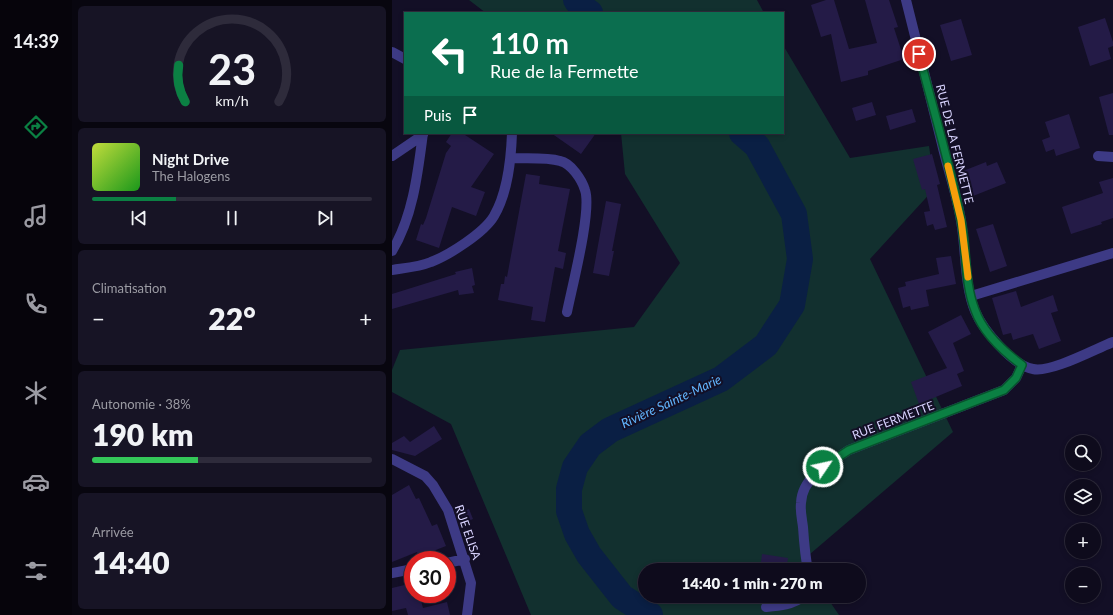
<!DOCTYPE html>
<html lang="fr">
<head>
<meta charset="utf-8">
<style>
	:root { --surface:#0e0b1c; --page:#171425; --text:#f1f3f6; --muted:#9b9ba3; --line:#2e2b3b; --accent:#0b8043 }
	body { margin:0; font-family:Lato,sans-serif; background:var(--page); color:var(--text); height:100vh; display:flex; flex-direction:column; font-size:15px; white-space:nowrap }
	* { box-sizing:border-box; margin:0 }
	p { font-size:13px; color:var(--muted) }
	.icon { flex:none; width:22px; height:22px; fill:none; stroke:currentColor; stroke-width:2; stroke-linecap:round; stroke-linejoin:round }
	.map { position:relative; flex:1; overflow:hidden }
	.drawer { display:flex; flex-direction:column; gap:6px; padding:6px; background:#08060f; width:320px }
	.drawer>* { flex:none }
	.guide { position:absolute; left:12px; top:12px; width:380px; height:122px; border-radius:0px; box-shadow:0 2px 6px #0003,0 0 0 1px var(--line); background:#0b6e4f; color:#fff; overflow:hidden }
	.tools { position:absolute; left:673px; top:435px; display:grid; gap:8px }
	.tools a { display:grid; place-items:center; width:36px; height:36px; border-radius:50%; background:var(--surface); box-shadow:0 2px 6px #0003,0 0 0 1px var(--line); font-size:20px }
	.speed { position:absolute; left:12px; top:551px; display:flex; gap:8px; font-size:20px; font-weight:700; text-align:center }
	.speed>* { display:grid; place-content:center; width:52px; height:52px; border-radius:50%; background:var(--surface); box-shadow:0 2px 6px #0003,0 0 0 1px var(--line); line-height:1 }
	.speed .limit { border:6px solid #d22; background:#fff; color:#111 }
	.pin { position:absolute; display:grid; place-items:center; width:34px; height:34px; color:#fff; margin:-17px; border:2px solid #fff; border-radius:50%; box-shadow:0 1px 4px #0007 }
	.me { position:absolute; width:44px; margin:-22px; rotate:56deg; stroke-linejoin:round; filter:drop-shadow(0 0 3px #0008) }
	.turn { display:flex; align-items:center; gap:14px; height:84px; padding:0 20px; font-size:18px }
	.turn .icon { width:52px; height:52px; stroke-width:2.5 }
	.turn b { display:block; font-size:28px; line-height:34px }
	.then { display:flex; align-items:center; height:38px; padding:0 20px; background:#0003; gap:8px; font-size:15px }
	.big { font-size:30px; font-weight:800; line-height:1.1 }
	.drawer .tile { flex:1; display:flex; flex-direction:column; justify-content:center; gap:6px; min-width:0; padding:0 14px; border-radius:6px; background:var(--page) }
	.drawer .dial { align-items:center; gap:0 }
	.dial svg { height:104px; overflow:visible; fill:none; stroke:var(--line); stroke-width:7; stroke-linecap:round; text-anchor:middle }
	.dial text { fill:var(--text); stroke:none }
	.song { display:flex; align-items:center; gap:12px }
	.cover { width:48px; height:48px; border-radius:6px; background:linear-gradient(135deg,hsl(70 70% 55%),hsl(120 70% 35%)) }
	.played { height:4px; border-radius:2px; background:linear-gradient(90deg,var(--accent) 30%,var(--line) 30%) }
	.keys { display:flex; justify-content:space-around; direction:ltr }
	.heat { display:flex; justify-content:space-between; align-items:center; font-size:22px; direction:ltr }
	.charge { height:6px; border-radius:3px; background:linear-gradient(90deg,#34c759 38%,var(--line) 0) }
	.trip { position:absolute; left:246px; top:563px; width:228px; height:40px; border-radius:20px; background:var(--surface); box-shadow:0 2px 6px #0003,0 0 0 1px var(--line); font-weight:800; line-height:40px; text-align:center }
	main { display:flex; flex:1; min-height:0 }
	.dock { display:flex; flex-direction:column; width:72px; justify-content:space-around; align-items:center; background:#06040b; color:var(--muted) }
	.dock .icon { width:28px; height:28px }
	.dock .on { color:var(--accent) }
	.dock b { font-size:18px; color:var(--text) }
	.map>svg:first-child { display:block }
	.green { fill:#12302f }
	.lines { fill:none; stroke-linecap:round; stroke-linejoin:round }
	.river { stroke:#0a1f44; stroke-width:26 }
	.building { fill:#241b47 }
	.minor { stroke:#3d3a85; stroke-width:10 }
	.route-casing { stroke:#07532c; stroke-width:10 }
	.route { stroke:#0b8043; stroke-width:7 }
	.slow { stroke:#f59e0b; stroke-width:7 }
	.labels { text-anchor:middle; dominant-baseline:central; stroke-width:4; stroke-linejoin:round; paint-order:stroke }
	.street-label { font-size:12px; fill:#d9d4ff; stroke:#130f26 }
	.water-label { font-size:13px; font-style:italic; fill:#62b6ff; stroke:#130f26 }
</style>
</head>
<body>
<main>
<nav class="dock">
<b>14:39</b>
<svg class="icon on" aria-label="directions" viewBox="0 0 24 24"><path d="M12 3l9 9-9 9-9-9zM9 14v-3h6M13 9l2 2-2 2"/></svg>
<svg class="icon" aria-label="music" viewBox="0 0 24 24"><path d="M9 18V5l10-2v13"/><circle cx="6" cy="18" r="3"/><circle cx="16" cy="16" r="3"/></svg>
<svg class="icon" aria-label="phone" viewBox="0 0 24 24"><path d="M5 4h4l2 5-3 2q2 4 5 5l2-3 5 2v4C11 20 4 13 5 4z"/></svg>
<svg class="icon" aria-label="climate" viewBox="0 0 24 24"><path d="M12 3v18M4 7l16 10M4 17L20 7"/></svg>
<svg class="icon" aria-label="car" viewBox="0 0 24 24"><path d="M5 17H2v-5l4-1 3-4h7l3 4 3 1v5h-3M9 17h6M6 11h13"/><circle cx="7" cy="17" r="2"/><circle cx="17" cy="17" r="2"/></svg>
<svg class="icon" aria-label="filters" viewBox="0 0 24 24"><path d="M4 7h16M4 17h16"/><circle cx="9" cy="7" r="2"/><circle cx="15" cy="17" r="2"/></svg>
</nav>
<section class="drawer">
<div class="tile dial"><svg viewBox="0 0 100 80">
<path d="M14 69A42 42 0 1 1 86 69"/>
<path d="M14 69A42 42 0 0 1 9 41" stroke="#0b8043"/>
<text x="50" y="56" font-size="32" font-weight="700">23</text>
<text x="50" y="72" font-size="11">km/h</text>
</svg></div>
<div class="tile">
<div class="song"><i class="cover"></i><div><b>Night Drive</b><p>The Halogens</p></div></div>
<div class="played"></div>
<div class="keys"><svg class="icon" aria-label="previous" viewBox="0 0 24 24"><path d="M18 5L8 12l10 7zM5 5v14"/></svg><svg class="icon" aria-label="pause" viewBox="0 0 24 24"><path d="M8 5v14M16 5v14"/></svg><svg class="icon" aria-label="next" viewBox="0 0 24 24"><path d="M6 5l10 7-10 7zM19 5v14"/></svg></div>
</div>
<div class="tile"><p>Climatisation</p>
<div class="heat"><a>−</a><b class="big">22°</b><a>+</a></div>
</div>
<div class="tile"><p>Autonomie · 38%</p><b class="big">190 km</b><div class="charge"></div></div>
<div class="tile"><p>Arrivée</p><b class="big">14:40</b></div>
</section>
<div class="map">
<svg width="721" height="615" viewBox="0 0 721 615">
	<rect width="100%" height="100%" fill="#130f26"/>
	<path class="green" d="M 77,0 L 365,0 L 372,13 L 94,13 Z
		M 391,45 L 458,158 L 537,146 L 543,188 L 478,259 L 561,432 L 411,560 L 417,570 L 253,570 L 253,596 L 434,596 L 447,615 L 139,615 L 59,424 L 0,392 L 0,370 L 8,350 L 242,327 L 288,263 L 233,174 L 229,133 L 391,133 Z"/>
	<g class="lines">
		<path class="river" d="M 184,0 L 190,7 L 198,13
			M 258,615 L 230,597 L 197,555 L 185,534 L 177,511 L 177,489 L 183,467 L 198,445 L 218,430 L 329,379 L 374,345 L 400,305 L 408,259 L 402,214 L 365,146 L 350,133"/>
	</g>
	<path class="building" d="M 434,0 L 442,0 L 457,49 L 485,43 L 473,0 L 497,0 L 506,27 L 502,28 L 512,59 L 476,71 L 476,75 L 449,82 L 439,34 L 429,37 L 419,5 Z
		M 713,18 L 721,42 L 721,46 L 716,48 L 719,59 L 698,66 L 686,27 Z
		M 569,19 L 580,55 L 559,61 L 548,25 Z
		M 721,93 L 721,135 L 717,135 L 707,97 Z
		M 480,102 L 484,115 L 464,121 L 460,108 Z
		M 520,109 L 524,122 L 498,130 L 494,116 Z
		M 677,114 L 688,148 L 664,156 L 662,149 L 654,152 L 650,140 L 658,137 L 653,122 Z
		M 60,133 L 70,133 L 102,154 L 79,187 L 93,192 L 84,216 L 60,207 L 47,248 L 24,240 L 29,224 L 31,225 L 34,218 L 54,153 L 59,146 L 54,142 Z
		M 159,133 L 204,133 L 189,154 Z
		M 540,154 L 548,184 L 545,185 L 555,227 L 543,230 L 541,224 L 535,226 L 532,212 L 538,211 L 533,189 L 530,190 L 521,159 Z
		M 594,162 L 595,166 L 605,162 L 614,183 L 581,196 L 571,171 Z
		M 134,174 L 148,176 L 147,184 L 178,189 L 166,251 L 174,253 L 171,269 L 163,267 L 153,322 L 139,320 L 141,307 L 106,300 L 109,284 L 112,284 L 113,276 L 115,277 Z
		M 721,178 L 721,218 L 709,222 L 710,224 L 679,234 L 670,207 L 711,193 L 707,182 Z
		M 214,201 L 229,204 L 220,251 L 222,251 L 217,276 L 201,273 Z
		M 601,224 L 615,266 L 598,272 L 584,229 Z
		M 559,256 L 564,284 L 534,290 L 537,306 L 519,310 L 518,306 L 511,308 L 506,288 L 514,286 L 513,282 L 547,274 L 544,258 Z
		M 80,268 L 83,285 L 80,286 L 82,293 L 67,295 L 66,290 L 0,309 L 0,294 L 64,274 L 63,272 Z
		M 624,291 L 629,307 L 661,295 L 666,311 L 659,313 L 669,341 L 647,349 L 641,334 L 621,340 L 619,333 L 611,335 L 600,298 Z
		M 569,315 L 579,334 L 561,343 L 572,371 L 565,374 L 570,386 L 527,404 L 519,382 L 555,368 L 536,332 Z
		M 42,426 L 50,439 L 23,456 L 0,450 L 0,443 L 12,436 L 18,442 Z
		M 17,485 L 24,499 L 27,498 L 40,526 L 45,524 L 54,546 L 26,557 L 25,552 L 0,562 L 0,495 Z
		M 77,509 L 81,519 L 71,523 L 67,513 Z
		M 370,554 L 396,558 L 394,570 L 368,570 Z
		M 21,583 L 21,594 L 27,594 L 31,608 L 55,602 L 58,615 L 16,615 L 14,608 L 0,611 L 0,588 Z"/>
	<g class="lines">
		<path class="minor" d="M 514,0 C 526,48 538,96 550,144 C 556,170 565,195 569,221 C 574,248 572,285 583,311 C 591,330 620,365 641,369 C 659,373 703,349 721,342
			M 0,52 L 13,59
			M 0,156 L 31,135
			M 706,156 L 721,157
			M 119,158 C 134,159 154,157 168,161 C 179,163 190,180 193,190 C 200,211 180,287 175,312
			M 0,251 C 21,217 26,172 31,133
			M 0,270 C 13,268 27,267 39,262 C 57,255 92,233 102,216 C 116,192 119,160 120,133
			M 579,296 L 721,253
			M 0,459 L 33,476 L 41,485 L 56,510 L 79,583 L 75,615
			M 55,563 L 73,559
			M 416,570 C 413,556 412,542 411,527 C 410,519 408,511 409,503 C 410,477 438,462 457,450 L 612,390 L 624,378 L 630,365
			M 0,573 L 21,569
			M 374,607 C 387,606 401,605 412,596"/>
	</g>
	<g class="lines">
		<g class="route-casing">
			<path id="route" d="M 431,467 L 457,450 L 612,390 L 624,378 L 630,365 C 611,351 591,333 583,310 C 572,282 575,249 569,220 C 558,164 541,109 527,54"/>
		</g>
		<use href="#route" class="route"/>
		<path class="slow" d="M 556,166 L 569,220 L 576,277"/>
	</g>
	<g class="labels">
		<g class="street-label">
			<text transform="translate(563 144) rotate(76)">RUE DE LA FERMETTE</text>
			<text transform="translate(501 420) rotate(-21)">RUE FERMETTE</text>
			<text transform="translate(76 532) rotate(71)">RUE ELISA</text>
		</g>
		<g class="water-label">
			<text transform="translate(279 401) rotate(-25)">Rivière Sainte-Marie</text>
		</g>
	</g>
</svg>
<div class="tools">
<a><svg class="icon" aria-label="search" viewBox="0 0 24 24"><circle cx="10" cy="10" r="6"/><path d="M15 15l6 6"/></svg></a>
<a><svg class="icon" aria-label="layers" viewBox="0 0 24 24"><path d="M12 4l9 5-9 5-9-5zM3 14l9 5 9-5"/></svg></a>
<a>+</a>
<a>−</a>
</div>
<div class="speed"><div class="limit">30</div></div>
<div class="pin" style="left:527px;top:54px;background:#d93025"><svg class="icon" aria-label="arrive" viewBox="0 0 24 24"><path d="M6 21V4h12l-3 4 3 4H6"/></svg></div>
<svg class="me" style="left:431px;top:467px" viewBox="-20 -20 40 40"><circle r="17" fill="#0b8043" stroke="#fff" stroke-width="3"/><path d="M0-11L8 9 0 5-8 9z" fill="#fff"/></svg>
<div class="trip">14:40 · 1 min · 270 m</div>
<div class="guide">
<div class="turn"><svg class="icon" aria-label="left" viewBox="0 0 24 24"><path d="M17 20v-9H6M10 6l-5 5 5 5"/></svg><div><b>110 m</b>Rue de la Fermette</div></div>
<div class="then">Puis<svg class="icon" aria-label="arrive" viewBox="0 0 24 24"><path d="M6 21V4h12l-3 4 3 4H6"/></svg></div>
</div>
</div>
</main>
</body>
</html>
